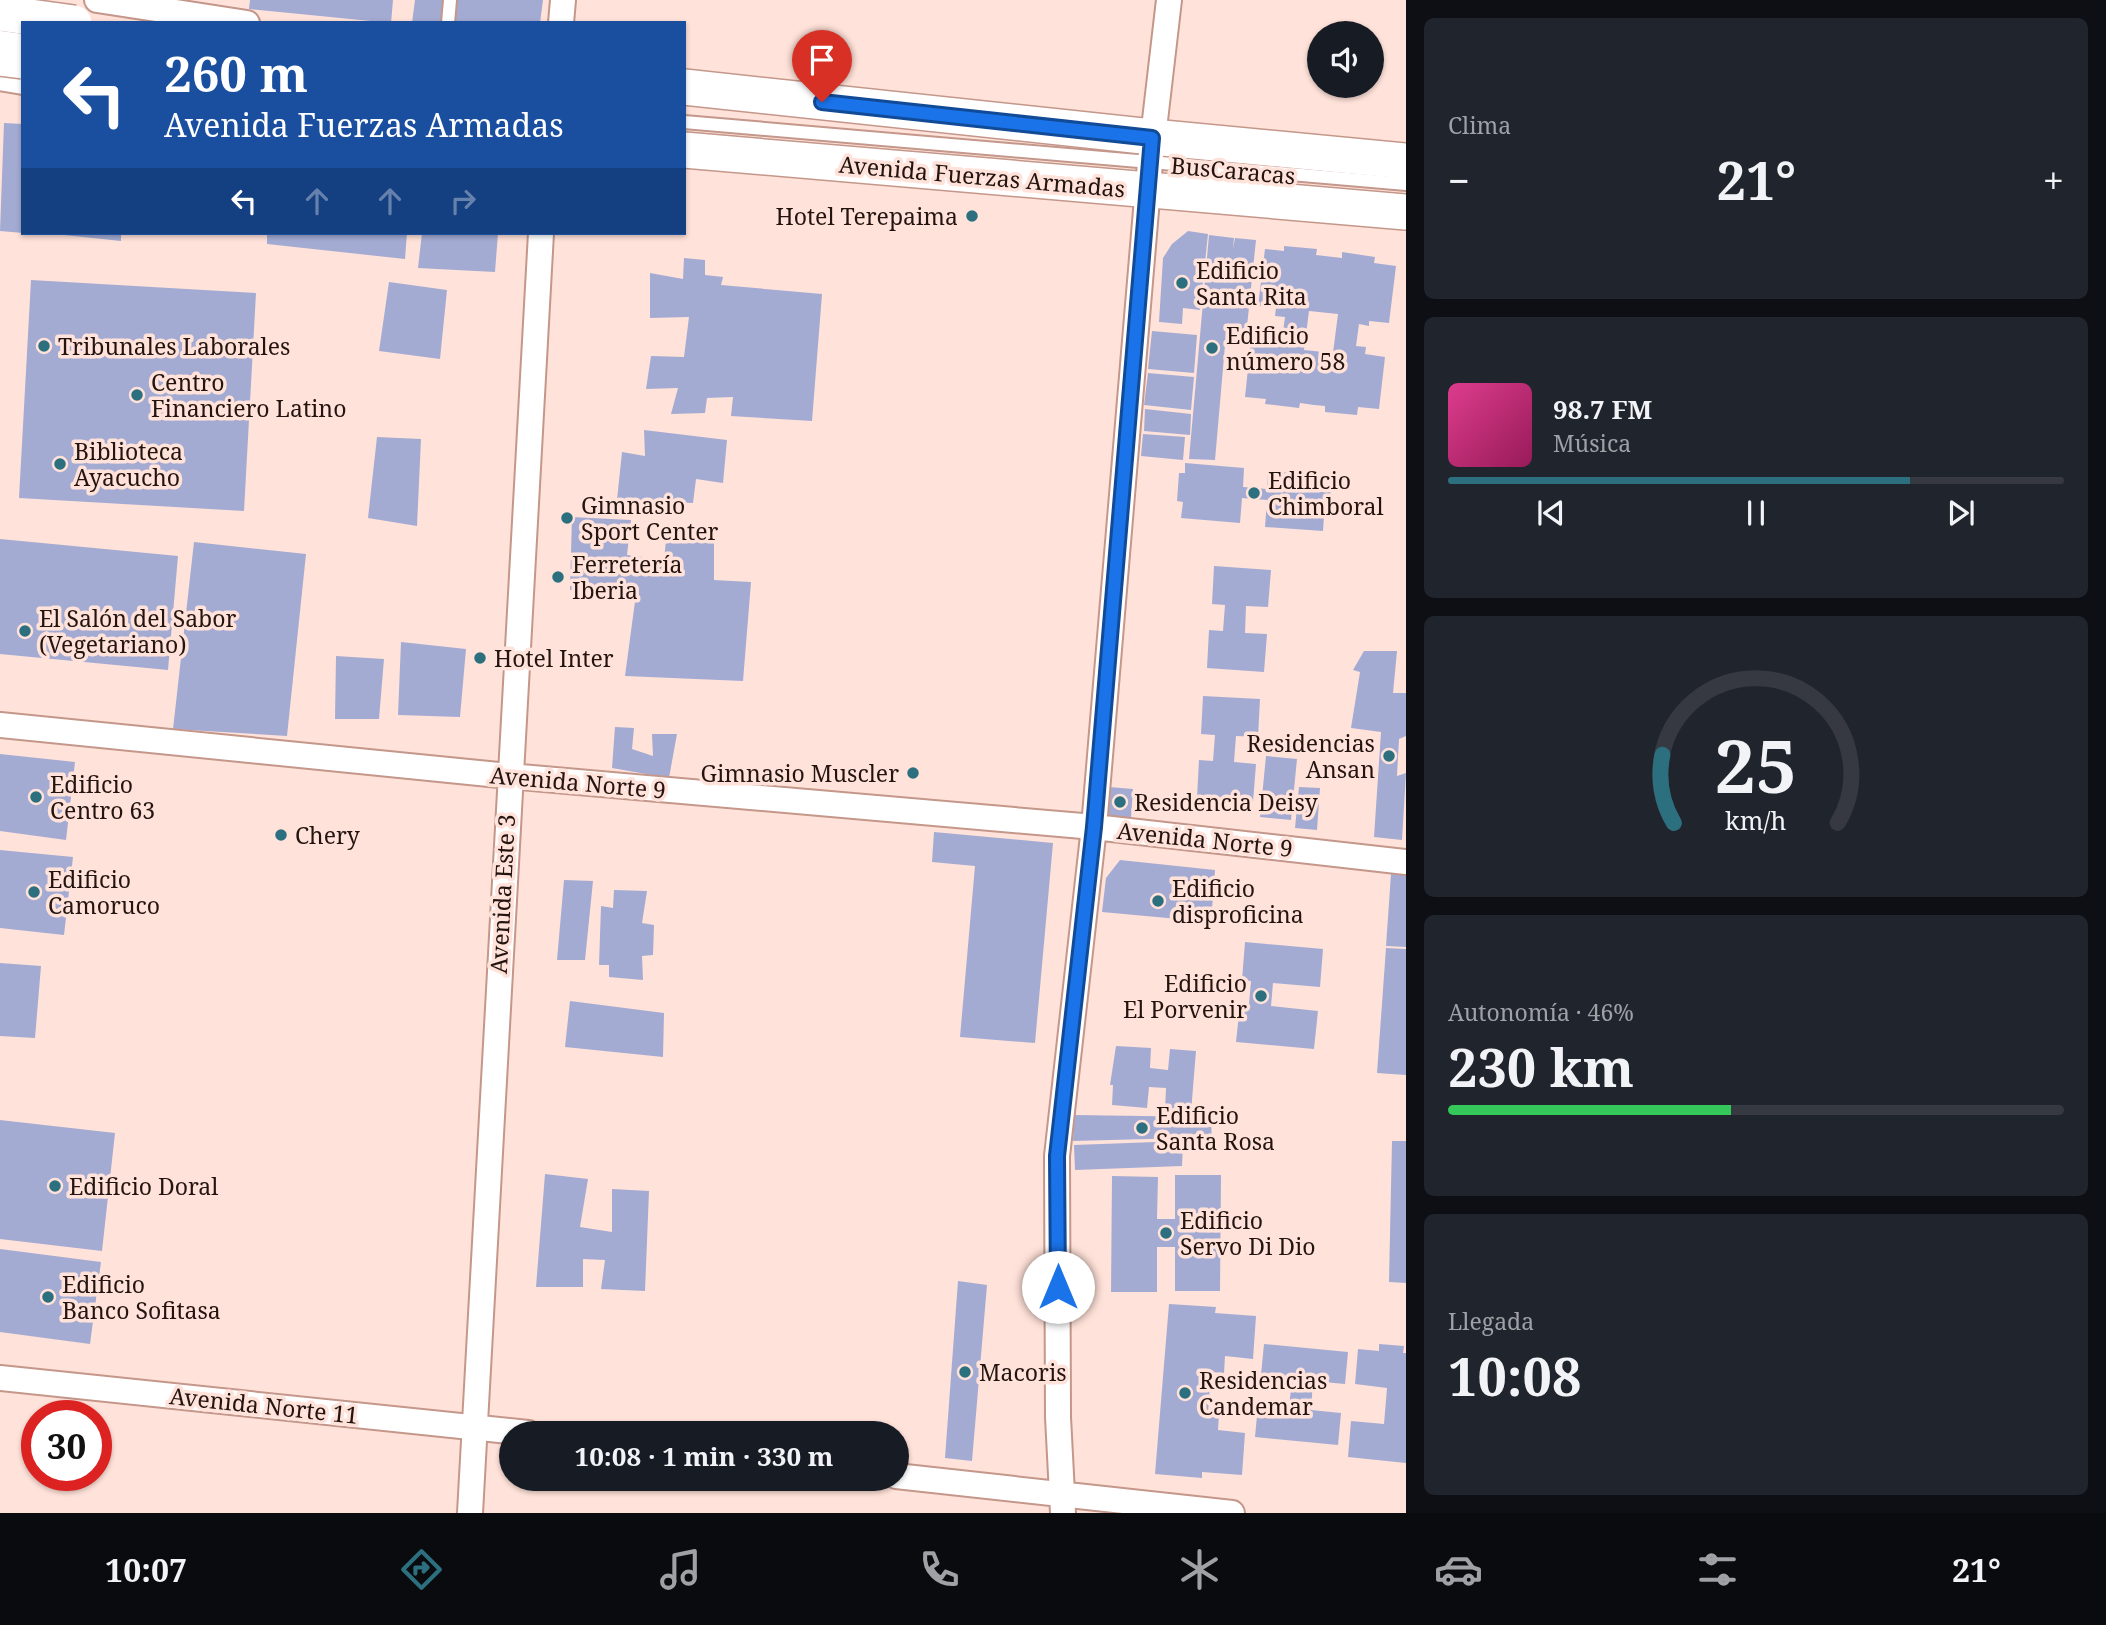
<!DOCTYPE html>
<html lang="es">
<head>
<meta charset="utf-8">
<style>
	:root { --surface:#171b24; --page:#20242c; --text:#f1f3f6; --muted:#9ea1a6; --line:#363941; --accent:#2c7080 }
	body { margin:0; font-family:"Noto Serif",serif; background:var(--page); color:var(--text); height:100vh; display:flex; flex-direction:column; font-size:26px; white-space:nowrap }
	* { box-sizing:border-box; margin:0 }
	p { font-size:23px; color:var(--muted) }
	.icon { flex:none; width:38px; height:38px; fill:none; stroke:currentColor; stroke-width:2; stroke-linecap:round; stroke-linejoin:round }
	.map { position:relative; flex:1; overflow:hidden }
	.side { display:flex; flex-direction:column; gap:18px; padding:18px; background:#0d0f14; width:700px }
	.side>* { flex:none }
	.banner { position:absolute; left:21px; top:21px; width:665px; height:214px; border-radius:0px; box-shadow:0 2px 5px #0004; background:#1a4fa0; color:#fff; overflow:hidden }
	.fabs { position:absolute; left:1307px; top:21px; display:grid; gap:14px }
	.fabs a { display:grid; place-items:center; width:77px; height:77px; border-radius:50%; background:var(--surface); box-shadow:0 2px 5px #0004; font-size:35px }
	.speed { position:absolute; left:21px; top:1400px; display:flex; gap:14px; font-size:35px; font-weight:700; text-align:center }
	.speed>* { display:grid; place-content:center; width:91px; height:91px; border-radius:50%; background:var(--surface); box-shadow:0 2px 5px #0004; line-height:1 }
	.speed .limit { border:10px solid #d22; background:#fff; color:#111 }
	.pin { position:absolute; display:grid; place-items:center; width:60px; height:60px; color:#fff; margin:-72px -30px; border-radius:50% 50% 50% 0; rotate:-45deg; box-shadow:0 0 7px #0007 }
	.pin .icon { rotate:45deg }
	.me { position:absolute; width:77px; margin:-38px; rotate:0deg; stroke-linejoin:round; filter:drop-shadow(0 0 5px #0008) }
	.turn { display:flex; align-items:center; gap:24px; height:147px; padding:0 28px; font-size:32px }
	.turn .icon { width:91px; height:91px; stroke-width:2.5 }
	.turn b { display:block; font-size:49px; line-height:60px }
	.lanes { display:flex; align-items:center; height:66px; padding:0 28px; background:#0003; justify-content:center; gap:35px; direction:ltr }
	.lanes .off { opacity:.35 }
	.big { font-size:52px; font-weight:700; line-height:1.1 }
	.side .tile { flex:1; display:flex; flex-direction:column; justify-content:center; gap:10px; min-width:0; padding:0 24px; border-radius:10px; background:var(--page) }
	.side .dial { align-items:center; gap:0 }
	.dial svg { height:182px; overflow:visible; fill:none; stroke:var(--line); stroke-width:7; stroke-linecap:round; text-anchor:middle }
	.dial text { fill:var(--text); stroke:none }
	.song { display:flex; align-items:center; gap:21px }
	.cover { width:84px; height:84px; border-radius:10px; background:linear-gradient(135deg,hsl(330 70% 55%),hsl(330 70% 35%)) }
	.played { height:7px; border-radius:4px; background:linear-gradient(90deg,var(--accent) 75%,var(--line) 75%) }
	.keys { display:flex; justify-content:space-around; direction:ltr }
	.heat { display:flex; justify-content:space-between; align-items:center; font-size:38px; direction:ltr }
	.charge { height:10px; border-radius:5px; background:linear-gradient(90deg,#34c759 46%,var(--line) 0) }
	.trip { position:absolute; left:499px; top:1421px; width:410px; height:70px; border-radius:35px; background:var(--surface); box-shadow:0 2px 5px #0004; font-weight:700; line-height:70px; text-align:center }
	.dock { display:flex; height:112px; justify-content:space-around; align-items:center; background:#090b0e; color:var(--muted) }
	.dock .icon { width:49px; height:49px }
	.dock .selected { color:var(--accent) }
	.dock b { font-size:32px; color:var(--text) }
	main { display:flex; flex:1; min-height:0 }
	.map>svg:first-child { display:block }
	.building { fill:#a4abd3; fill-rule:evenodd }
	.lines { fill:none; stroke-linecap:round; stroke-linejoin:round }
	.lane-casing { stroke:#c4978a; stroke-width:16 }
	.street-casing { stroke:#c4978a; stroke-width:28 }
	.secondary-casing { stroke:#c4978a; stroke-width:38 }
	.lane { stroke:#fff; stroke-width:12 }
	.street { stroke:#fff; stroke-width:24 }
	.secondary { stroke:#fff; stroke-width:35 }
	.lane-bridge-casing { stroke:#c4978a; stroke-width:16; stroke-linecap:butt }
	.secondary-bridge-casing { stroke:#c4978a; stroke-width:38; stroke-linecap:butt }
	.lane-bridge { stroke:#fff; stroke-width:12 }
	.secondary-bridge { stroke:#fff; stroke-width:35 }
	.route-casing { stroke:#114b97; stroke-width:18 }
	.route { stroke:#1a73e8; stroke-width:12 }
	.poi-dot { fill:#2c7080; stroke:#ffe2d9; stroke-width:2.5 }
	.labels { text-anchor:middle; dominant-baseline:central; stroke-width:7; stroke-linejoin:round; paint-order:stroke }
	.street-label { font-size:23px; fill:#24140f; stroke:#ffe2d9 }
	.poi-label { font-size:23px; fill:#24140f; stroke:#ffe2d9; text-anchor:start }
</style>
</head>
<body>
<main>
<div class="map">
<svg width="1406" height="1513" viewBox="0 0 1406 1513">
	<rect width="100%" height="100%" fill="#ffe2d9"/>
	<path class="building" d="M 250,0 L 393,0 L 391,23 L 249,9 Z
		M 415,0 L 543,0 L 540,23 L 412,23 Z
		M 4,123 L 23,124 L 23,233 L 0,231 Z
		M 1188,231 L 1208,234 L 1200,310 L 1183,308 L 1182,324 L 1159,322 L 1163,258 L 1172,244 Z
		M 45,233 L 121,233 L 121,241 Z
		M 267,233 L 407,233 L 405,259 L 267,244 Z
		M 422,233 L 498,233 L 495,272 L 418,268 Z
		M 1209,235 L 1234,238 L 1233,249 L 1235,238 L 1256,240 L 1246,336 L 1226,334 L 1215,460 L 1189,459 Z
		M 1284,246 L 1317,249 L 1316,255 L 1342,258 L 1342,252 L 1375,257 L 1374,263 L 1396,266 L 1389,323 L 1369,321 L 1369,326 L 1359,324 L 1356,346 L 1366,347 L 1365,354 L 1385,357 L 1379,409 L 1358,407 L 1357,415 L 1325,412 L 1325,406 L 1314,405 L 1300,403 L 1299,408 L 1265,404 L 1266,399 L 1245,397 L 1251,340 L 1271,342 L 1272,337 L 1282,339 L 1285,317 L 1275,316 L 1276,308 L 1258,306 L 1265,249 L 1284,251 ZM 1309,311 L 1338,314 L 1333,353 L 1304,350 Z
		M 684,258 L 705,260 L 705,275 L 723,277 L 721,285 L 822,294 L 812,421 L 731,416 L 733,397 L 707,398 L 705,413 L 671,414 L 678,388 L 646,389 L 651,356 L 684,357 L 689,317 L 650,318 L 650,273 L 683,279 Z
		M 31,280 L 256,293 L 244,511 L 19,498 Z
		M 389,282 L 447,290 L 440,359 L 379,351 Z
		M 1152,331 L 1197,335 L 1194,373 L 1148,369 Z
		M 1148,373 L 1194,377 L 1191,410 L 1144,405 Z
		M 1145,409 L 1191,414 L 1190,435 L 1144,431 Z
		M 644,430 L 727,440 L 723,483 L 696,479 L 693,503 L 617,500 L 622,452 L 645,456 Z
		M 1143,434 L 1185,437 L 1183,460 L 1141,456 Z
		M 377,437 L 421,439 L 417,526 L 368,518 Z
		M 1185,463 L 1244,468 L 1243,487 L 1267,489 L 1268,471 L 1327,476 L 1326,488 L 1331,488 L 1329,516 L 1324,516 L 1323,531 L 1265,527 L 1267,500 L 1242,498 L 1240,523 L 1181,518 L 1183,502 L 1177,501 L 1179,473 L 1185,473 Z
		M 572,517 L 631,520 L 627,555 L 664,560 L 667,530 L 714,529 L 714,580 L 751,582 L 743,681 L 625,676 L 636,594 L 570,590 Z
		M 0,539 L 178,556 L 168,670 L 0,654 Z
		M 194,542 L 306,554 L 287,736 L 173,729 Z
		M 1214,566 L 1271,570 L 1268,607 L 1246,606 L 1245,633 L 1267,634 L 1264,672 L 1207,668 L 1209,630 L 1223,631 L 1225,605 L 1212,604 Z
		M 401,642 L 466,649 L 460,717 L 398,715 Z
		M 1364,651 L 1397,651 L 1393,693 L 1406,693 L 1406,736 L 1399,739 L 1397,776 L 1406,773 L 1402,840 L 1374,837 L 1381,732 L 1351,728 L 1360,672 L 1353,670 Z
		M 336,656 L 384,659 L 379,719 L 335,719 Z
		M 1203,696 L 1260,699 L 1258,737 L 1236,736 L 1234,762 L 1256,764 L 1253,802 L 1197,798 L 1199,760 L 1213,761 L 1215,735 L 1201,734 Z
		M 615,727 L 634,728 L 632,749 L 653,756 L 652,734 L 677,734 L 669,778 L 612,768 Z
		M 0,754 L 75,762 L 66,840 L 0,831 Z
		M 1266,756 L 1297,759 L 1291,820 L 1260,817 Z
		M 1109,787 L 1133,789 L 1131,818 L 1107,816 Z
		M 1299,787 L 1320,788 L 1317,830 L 1295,828 Z
		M 934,832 L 1053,843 L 1035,1043 L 960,1037 L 975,866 L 932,862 Z
		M 0,850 L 73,857 L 64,935 L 0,928 Z
		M 1120,860 L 1215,870 L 1211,922 L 1102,912 L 1106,878 Z
		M 1391,874 L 1406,875 L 1406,947 L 1386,946 Z
		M 564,880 L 593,881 L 585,960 L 557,960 Z
		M 614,890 L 647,891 L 642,923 L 654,925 L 653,955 L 642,956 L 643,980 L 609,977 L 609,965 L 599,965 L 601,906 L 613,908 Z
		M 1245,942 L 1323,949 L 1320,987 L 1273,983 L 1271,1006 L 1318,1011 L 1314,1049 L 1236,1042 L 1240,1004 L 1249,1004 L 1251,981 L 1242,980 Z
		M 1386,948 L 1406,949 L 1406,1075 L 1377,1073 Z
		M 0,963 L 41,966 L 35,1038 L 0,1036 Z
		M 570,1001 L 664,1013 L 663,1057 L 565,1047 Z
		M 1116,1046 L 1151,1048 L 1150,1068 L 1168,1070 L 1170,1049 L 1196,1051 L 1191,1112 L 1165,1110 L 1166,1088 L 1149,1087 L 1147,1108 L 1112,1105 L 1113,1085 L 1110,1085 Z
		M 1074,1115 L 1211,1117 L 1212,1147 L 1186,1147 L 1187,1138 L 1073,1141 Z
		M 0,1120 L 115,1133 L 102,1251 L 0,1239 Z
		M 1183,1141 L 1182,1166 L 1075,1170 L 1074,1145 Z
		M 1392,1141 L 1406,1141 L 1406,1283 L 1389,1282 Z
		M 545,1174 L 588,1179 L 580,1227 L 612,1232 L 612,1189 L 649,1191 L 645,1291 L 601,1289 L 605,1260 L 583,1259 L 583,1287 L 536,1287 Z
		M 1175,1175 L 1221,1175 L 1220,1291 L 1175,1291 L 1175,1247 L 1157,1247 L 1157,1292 L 1111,1292 L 1112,1176 L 1158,1177 L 1157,1219 L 1175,1219 Z
		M 0,1249 L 101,1262 L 90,1344 L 0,1332 Z
		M 958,1281 L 987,1285 L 972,1461 L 945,1458 Z
		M 1169,1304 L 1216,1307 L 1215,1313 L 1256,1316 L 1253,1359 L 1225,1356 L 1224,1373 L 1211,1372 L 1208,1413 L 1219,1414 L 1218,1430 L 1245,1433 L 1242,1475 L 1202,1472 L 1202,1478 L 1155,1474 Z
		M 1264,1344 L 1348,1352 L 1345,1384 L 1313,1381 L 1311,1410 L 1341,1413 L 1338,1445 L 1255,1437 L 1258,1405 L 1289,1408 L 1292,1379 L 1261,1375 Z
		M 1379,1344 L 1404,1346 L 1403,1353 L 1406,1353 L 1406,1463 L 1348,1457 L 1351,1421 L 1384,1424 L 1387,1388 L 1355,1384 L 1358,1349 L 1379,1351 Z"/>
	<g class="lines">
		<g class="lane-casing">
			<path id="lane" d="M 448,23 L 450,0
				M 684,122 L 1406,184"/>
		</g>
		<g class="street-casing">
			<path id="street" d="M 97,0 L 247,23
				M 561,23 L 563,0
				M 0,78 L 23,82
				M 0,725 L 509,776 L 1094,827 L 1406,862
				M 0,1378 L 528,1433
				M 896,1476 L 1232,1513
				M 470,1513 L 541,233
				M 1063,1513 L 1058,1417 L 1057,1156 L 1094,827 L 1150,163 L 1169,0"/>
		</g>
		<g class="secondary-casing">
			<path id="secondary" d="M 684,87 L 1152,137 L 1406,161
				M 684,150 L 1406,212"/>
		</g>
		<use href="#lane" class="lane"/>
		<use href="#street" class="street"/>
		<use href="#secondary" class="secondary"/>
		<g class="lane-bridge-casing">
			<path id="lane-bridge" d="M 0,37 L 23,40"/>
		</g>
		<g class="secondary-bridge-casing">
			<path id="secondary-bridge" d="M 0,13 L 74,23
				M 0,58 L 23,61"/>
		</g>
		<use href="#lane-bridge" class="lane-bridge"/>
		<use href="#secondary-bridge" class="secondary-bridge"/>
	</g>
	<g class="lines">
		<g class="route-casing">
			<path id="route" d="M 822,102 L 1152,138 L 1094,827 L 1057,1156 L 1058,1287"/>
		</g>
		<use href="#route" class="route"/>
	</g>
	<g class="poi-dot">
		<circle cx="972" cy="216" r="7"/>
		<circle cx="1182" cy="283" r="7"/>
		<circle cx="44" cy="346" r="7"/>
		<circle cx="1212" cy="348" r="7"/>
		<circle cx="137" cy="395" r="7"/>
		<circle cx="60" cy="464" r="7"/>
		<circle cx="1254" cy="493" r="7"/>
		<circle cx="567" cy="518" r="7"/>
		<circle cx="558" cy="577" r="7"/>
		<circle cx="25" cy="631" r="7"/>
		<circle cx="480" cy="658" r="7"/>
		<circle cx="1389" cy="756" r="7"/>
		<circle cx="913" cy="773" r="7"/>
		<circle cx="36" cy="797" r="7"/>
		<circle cx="1120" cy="802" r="7"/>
		<circle cx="281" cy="835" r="7"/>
		<circle cx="34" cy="892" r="7"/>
		<circle cx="1158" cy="901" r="7"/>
		<circle cx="1261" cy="996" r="7"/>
		<circle cx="1142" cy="1128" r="7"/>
		<circle cx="55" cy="1186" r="7"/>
		<circle cx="1166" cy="1233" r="7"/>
		<circle cx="48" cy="1297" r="7"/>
		<circle cx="965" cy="1372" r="7"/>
		<circle cx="1185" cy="1393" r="7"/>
	</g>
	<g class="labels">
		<g class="street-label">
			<text transform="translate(1233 170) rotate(5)">BusCaracas</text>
			<text transform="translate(982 176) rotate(5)">Avenida Fuerzas Armadas</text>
			<text transform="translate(578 782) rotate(5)">Avenida Norte 9</text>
			<text transform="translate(1205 839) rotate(6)">Avenida Norte 9</text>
			<text transform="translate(502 894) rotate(-87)">Avenida Este 3</text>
			<text transform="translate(264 1405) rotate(6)">Avenida Norte 11</text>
		</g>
		<g class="poi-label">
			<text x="958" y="216" text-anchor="end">Hotel Terepaima</text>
			<text x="1196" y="270">Edificio<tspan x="1196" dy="26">Santa Rita</tspan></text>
			<text x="1226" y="335">Edificio<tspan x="1226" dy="26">número 58</tspan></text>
			<text x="58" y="346">Tribunales Laborales</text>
			<text x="151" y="382">Centro<tspan x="151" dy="26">Financiero Latino</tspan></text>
			<text x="74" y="451">Biblioteca<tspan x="74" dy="26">Ayacucho</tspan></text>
			<text x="1268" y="480">Edificio<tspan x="1268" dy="26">Chimboral</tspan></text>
			<text x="581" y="505">Gimnasio<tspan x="581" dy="26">Sport Center</tspan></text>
			<text x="572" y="564">Ferretería<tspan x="572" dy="26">Iberia</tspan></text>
			<text x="39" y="618">El Salón del Sabor<tspan x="39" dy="26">(Vegetariano)</tspan></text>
			<text x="494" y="658">Hotel Inter</text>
			<text x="1375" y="743" text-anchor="end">Residencias<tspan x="1375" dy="26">Ansan</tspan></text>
			<text x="899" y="773" text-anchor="end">Gimnasio Muscler</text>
			<text x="50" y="784">Edificio<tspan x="50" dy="26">Centro 63</tspan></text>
			<text x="1134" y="802">Residencia Deisy</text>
			<text x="295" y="835">Chery</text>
			<text x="48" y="879">Edificio<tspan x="48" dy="26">Camoruco</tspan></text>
			<text x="1172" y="888">Edificio<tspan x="1172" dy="26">disproficina</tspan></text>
			<text x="1247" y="983" text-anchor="end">Edificio<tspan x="1247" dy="26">El Porvenir</tspan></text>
			<text x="1156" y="1115">Edificio<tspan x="1156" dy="26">Santa Rosa</tspan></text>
			<text x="69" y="1186">Edificio Doral</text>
			<text x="1180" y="1220">Edificio<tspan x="1180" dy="26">Servo Di Dio</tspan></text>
			<text x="62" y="1284">Edificio<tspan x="62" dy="26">Banco Sofitasa</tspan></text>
			<text x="979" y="1372">Macoris</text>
			<text x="1199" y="1380">Residencias<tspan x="1199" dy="26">Candemar</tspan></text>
		</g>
	</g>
</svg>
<div class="fabs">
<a><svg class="icon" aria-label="sound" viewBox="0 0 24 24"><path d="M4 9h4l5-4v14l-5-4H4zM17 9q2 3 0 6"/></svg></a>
</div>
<div class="speed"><div class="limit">30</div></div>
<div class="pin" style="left:822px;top:102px;background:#d93025"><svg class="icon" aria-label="arrive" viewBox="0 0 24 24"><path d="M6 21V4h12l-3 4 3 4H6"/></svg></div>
<svg class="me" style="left:1058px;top:1287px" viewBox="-20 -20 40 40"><circle r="19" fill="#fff"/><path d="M0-13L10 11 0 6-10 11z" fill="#1a73e8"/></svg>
<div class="trip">10:08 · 1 min · 330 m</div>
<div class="banner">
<div class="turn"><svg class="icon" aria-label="left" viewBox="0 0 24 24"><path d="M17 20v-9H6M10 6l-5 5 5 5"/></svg><div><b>260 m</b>Avenida Fuerzas Armadas</div></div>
<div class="lanes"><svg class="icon" aria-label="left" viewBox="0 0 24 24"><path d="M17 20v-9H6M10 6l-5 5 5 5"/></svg><svg class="icon off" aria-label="ahead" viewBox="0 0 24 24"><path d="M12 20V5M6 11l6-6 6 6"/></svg><svg class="icon off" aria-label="ahead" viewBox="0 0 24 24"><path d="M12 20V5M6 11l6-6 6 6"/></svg><svg class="icon off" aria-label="right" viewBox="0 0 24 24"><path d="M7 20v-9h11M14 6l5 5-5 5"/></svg></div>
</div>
</div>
<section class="side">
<div class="tile"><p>Clima</p>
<div class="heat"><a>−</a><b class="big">21°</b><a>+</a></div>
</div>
<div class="tile">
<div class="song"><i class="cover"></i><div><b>98.7 FM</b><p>Música</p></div></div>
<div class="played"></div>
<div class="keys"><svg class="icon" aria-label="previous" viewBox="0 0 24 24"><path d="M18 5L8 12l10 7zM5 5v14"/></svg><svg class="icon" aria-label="pause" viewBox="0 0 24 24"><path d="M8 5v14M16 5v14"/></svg><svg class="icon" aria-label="next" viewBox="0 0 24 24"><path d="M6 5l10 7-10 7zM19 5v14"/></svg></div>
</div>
<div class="tile dial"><svg viewBox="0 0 100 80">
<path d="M14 69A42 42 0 1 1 86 69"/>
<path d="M14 69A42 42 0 0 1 9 39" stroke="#2c7080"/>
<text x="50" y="56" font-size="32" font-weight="700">25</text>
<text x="50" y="72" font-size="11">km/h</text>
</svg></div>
<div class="tile"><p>Autonomía · 46%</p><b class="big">230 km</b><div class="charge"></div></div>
<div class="tile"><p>Llegada</p><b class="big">10:08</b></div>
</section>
</main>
<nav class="dock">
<b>10:07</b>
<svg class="icon selected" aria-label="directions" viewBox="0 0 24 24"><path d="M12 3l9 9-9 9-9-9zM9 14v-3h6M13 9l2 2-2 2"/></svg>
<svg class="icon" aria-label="music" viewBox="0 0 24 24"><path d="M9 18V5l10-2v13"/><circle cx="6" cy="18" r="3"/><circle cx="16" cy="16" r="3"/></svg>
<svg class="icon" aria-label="phone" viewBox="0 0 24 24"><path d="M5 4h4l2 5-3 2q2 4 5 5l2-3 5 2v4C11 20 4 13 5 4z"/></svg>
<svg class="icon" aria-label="climate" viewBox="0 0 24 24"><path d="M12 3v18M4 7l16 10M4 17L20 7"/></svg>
<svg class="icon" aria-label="car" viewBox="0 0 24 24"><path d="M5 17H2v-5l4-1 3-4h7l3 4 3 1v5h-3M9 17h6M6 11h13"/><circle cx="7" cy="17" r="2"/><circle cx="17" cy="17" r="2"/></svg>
<svg class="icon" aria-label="filters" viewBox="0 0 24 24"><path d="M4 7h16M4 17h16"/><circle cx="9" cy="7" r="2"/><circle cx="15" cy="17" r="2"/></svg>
<b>21°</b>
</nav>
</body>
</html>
